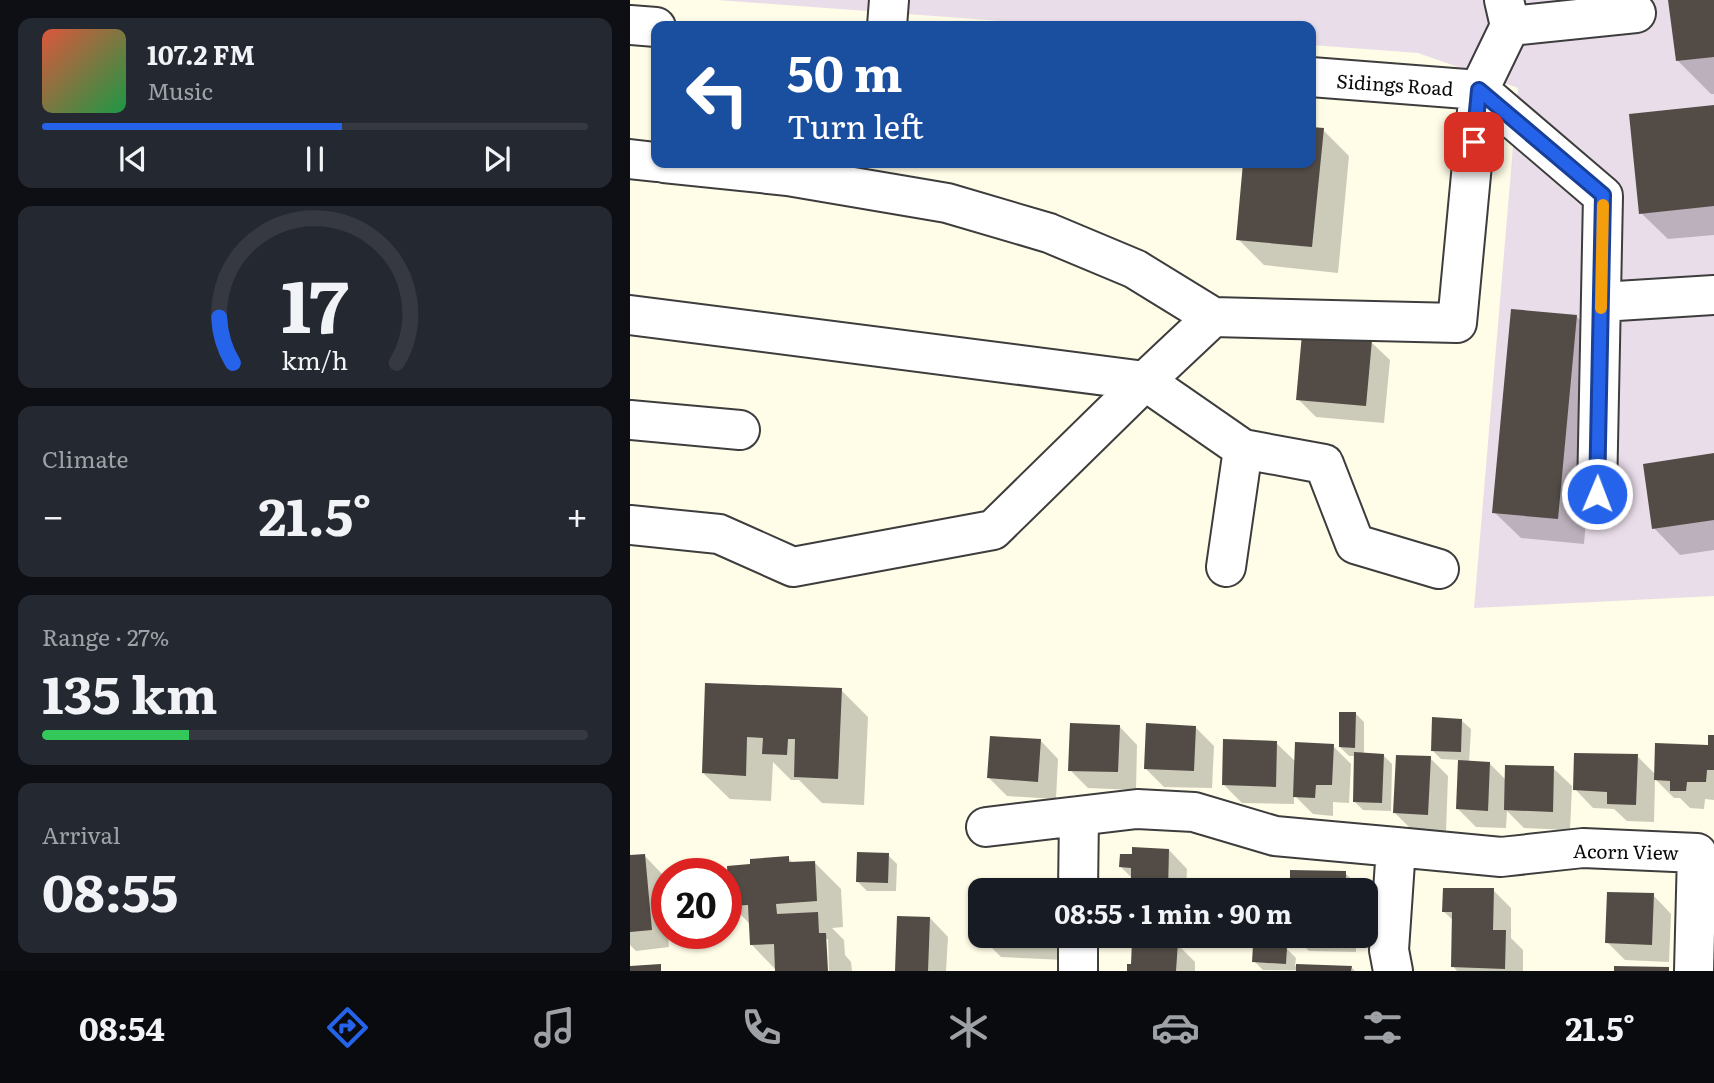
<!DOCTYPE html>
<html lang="en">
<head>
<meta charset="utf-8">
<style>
	:root { --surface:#171b24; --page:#242831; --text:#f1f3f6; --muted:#9ea1a6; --line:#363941; --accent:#2563eb }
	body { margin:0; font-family:Literata,serif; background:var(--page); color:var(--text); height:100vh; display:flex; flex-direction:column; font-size:26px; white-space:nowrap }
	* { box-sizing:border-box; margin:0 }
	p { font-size:23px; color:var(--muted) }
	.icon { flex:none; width:38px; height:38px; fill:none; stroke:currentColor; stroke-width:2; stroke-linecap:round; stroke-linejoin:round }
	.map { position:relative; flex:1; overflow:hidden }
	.side { display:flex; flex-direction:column; gap:18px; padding:18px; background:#0d0f14; width:630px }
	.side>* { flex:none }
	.top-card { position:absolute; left:21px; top:21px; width:665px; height:147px; border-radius:14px; box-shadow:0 2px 5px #0004; background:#1a4fa0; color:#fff; overflow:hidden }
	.speed { position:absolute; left:21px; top:858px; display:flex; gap:14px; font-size:35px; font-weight:700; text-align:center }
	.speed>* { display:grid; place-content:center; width:91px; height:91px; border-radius:50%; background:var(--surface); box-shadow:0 2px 5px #0004; line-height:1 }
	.speed .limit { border:10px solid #d22; background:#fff; color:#111 }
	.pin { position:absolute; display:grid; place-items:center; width:60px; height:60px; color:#fff; margin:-30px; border-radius:14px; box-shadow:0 4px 10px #0006 }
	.me { position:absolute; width:77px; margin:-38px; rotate:1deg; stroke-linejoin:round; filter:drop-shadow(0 0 5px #0008) }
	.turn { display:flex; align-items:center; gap:24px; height:147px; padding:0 21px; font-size:32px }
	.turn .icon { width:91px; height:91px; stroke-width:2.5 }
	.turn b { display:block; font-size:49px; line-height:60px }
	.big { font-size:52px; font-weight:700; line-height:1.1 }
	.side .tile { flex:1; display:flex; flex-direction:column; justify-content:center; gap:10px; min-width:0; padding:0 24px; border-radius:14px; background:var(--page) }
	.side .dial { align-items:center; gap:0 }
	.dial svg { height:182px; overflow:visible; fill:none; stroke:var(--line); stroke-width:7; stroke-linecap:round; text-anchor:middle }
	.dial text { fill:var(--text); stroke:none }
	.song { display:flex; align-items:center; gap:21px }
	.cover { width:84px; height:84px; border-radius:10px; background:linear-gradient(135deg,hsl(10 70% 55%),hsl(140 70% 35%)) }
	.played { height:7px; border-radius:4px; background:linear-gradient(90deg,var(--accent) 55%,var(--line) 55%) }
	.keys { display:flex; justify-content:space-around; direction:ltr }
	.heat { display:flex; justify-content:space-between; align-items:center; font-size:38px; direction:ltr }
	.charge { height:10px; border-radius:5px; background:linear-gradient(90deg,#34c759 27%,var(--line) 0) }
	.trip { position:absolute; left:338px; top:878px; width:410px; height:70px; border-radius:14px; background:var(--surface); box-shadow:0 2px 5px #0004; font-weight:700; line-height:70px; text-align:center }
	.tabs { display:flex; height:112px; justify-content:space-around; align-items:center; background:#090b0e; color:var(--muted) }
	.tabs .icon { width:49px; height:49px }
	.tabs .selected { color:var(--accent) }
	.tabs b { font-size:32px; color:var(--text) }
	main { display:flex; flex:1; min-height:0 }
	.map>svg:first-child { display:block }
	.industrial { fill:#eaddea }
	.shadow { fill:#0003 }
	.building { fill:#534c46 }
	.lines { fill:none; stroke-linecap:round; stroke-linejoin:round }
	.minor-casing { stroke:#3d3d3d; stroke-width:42 }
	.minor { stroke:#fff; stroke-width:38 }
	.route-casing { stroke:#184099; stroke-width:18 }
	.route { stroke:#2563eb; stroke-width:12 }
	.slow { stroke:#f59e0b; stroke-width:12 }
	.labels { text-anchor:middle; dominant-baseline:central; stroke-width:7; stroke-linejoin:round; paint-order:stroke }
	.street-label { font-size:19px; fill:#0a0a0a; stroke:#fff }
</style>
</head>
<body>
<main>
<section class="side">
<div class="tile">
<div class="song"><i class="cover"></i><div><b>107.2 FM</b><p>Music</p></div></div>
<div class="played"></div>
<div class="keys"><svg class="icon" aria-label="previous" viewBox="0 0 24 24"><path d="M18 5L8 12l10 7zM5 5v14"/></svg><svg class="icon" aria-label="pause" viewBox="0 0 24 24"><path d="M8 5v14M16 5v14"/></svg><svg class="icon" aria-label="next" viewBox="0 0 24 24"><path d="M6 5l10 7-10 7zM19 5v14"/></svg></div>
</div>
<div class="tile dial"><svg viewBox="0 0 100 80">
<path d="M14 69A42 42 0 1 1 86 69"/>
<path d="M14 69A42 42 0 0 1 8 49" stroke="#2563eb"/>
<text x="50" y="56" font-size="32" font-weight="700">17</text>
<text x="50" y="72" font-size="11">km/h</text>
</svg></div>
<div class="tile"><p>Climate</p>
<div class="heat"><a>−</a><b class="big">21.5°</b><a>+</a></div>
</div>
<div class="tile"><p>Range · 27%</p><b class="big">135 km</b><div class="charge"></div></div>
<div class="tile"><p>Arrival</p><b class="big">08:55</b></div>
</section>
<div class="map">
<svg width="1084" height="971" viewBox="0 0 1084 971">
	<rect width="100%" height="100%" fill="#fffde7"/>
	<path class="industrial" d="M 87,0 L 1084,0 L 1084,596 L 844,608 L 888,88 L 788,53 L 681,45 L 681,26 L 437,26 Z"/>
	<path class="shadow" d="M 1040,0 L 1084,0 L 1084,94 L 1081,94 L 1048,61 Z
		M 1084,107 L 1084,235 L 1038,239 L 1011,213 Z
		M 681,129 L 693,130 L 719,156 L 708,273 L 634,265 L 608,239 L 615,163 L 681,163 Z
		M 946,316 L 972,343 L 954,544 L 891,538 L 864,512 Z
		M 741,342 L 760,360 L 754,423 L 686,417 L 668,399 Z
		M 1084,455 L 1084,550 L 1050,555 L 1024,528 Z
		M 77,684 L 211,690 L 238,717 L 234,805 L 192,803 L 169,780 L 161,780 L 143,762 L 141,801 L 100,799 L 73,773 Z
		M 725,713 L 734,722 L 734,755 L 753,755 L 762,764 L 761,811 L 733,810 L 724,801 L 726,756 L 719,756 L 710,747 Z
		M 832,721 L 841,729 L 839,763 L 859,763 L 876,780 L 923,768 L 942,786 L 940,830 L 894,828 L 877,811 L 876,828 L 846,827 L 828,809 L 830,760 L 811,759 L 802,750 Z
		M 489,726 L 507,745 L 506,790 L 458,788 L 440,770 Z
		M 565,727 L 584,746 L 582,788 L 534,787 L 516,769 Z
		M 1084,737 L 1084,800 L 1075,799 L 1074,809 L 1060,808 L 1050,798 L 1044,798 L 1025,779 L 1024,822 L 997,821 L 984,809 L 963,808 L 945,789 L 1007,756 L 1026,775 L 1079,747 Z
		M 410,740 L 428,759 L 426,799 L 377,796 L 359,778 Z
		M 646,743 L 666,762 L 703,746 L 721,764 L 719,803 L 703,802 L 703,816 L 683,814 L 664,795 L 664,804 L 612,803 L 594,785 Z
		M 800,758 L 818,776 L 816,832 L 783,831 L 765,813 Z
		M 539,850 L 557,869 L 556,891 L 490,891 L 502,885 L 502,878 L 491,867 Z
		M 14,855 L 32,874 L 39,947 L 6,951 L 0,945 L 0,857 Z
		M 258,855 L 267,864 L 266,891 L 237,891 L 228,882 Z
		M 158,858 L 163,863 L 184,862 L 211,889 L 213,927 L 202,928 L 214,940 L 215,955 L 221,962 L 222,971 L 199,971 L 198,939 L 194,939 L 196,971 L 147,971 L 122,945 L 121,925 L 101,905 L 122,865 Z
		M 715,873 L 734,891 L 661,891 Z
		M 863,890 L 881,908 L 881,938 L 893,950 L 893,971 L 827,971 L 823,966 L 824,921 L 814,912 Z
		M 1023,895 L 1041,914 L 1039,962 L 995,960 L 977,942 Z
		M 300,918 L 318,937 L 316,971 L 267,971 Z
		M 353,936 L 436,936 L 435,960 L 371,957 L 353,939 Z
		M 664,936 L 726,936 L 726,952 L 679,951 Z
		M 547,944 L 565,962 L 565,971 L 498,971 L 503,966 Z
		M 657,949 L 666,958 L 665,966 L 721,967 L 725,971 L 633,970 L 624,961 Z"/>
	<path class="building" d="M 1038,0 L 1084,0 L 1084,57 L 1046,61 Z
		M 1084,105 L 1084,206 L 1009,214 L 999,114 Z
		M 681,127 L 694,128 L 682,247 L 606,240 L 613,163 L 681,163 Z
		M 881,309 L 947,315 L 928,519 L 862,513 Z
		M 672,334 L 742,340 L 736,406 L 666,400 Z
		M 1084,453 L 1084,520 L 1022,529 L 1013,464 Z
		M 75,683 L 212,688 L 208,779 L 164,777 L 165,739 L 158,739 L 157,755 L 132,754 L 133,738 L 117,737 L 116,776 L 72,773 Z
		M 709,712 L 726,712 L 725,748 L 709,747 Z
		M 802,717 L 832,719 L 831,752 L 801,751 Z
		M 440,723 L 490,725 L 488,772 L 438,771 Z
		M 516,723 L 566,726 L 564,771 L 514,769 Z
		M 1078,735 L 1084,735 L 1084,770 L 1077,770 L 1076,782 L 1057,782 L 1056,791 L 1040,791 L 1040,781 L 1024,780 L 1025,743 L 1078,745 Z
		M 360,736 L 411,739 L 408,782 L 357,778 Z
		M 593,739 L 647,741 L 646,787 L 592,785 Z
		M 665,742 L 704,744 L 702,785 L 686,785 L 685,798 L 663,797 Z
		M 724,752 L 754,754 L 752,803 L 723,802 Z
		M 944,753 L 1008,754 L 1006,805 L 977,804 L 977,792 L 943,790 Z
		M 766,755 L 801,756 L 798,815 L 763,813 Z
		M 828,760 L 860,762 L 858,811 L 826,809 Z
		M 875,765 L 924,766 L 923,812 L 874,810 Z
		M 502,847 L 539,849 L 538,891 L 488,891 L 489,883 L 501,883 L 501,868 L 489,867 L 490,854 L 502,854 Z
		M 227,852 L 259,853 L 258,883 L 226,882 Z
		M 15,854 L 22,930 L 0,932 L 0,855 Z
		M 159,856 L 159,862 L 185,861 L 187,901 L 146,904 L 147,914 L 188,912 L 189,933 L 196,933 L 198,971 L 145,971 L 144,944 L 120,945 L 118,905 L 99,906 L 97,866 L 120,864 L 120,859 Z
		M 660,870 L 716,871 L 716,891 L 660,891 Z
		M 397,884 L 421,886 L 420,891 L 397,891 Z
		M 813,888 L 864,888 L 863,930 L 876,930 L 875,969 L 821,967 L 822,912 L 812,912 Z
		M 977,892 L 1024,893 L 1022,945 L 975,943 Z
		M 267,916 L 300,917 L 298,971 L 265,971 Z
		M 351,936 L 417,936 L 417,943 L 351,939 Z
		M 502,940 L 548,942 L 546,971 L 497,971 L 497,964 L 501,964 Z
		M 623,945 L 657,947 L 656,964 L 622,962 Z
		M 31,964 L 31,971 L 0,971 L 0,966 Z
		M 666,964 L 722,966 L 721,971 L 666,971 Z
		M 984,966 L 1039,967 L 1039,971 L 984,971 Z"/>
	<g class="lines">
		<g class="minor-casing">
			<path id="minor" d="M 0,25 L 26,27
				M 257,26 L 259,0
				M 880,26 L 1006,13
				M 681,77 L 849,90
				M 849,90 L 973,196 L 967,494
				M 0,159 L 26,162
				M 34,163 L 158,176 L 317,203 L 419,233 L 505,269 L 583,317
				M 971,302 L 1084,295
				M 0,315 L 515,381 L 583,317 L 827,323 L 849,90 L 880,26 L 874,0
				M 0,420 L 110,430
				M 0,525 L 89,534 L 163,567 L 363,530 L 515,381 L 613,449 L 694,464 L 725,544 L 809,569
				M 596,567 L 613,449
				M 356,827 L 507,809 L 564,812 L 645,836 L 766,847
				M 448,891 L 449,816
				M 448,971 L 448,936
				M 763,971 L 759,950 L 766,847 L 871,857 L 953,848 L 1067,853 L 1064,971"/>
		</g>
		<use href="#minor" class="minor"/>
	</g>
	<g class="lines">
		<g class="route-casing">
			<path id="route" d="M 844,142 L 849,90 L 973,195 L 967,494"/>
		</g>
		<use href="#route" class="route"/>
		<path class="slow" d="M 971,308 L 973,205"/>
	</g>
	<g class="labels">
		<g class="street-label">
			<text transform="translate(765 84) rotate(4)">Sidings Road</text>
			<text transform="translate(996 851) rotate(1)">Acorn View</text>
		</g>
	</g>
</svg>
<div class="speed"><div class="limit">20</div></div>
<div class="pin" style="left:844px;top:142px;background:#d93025"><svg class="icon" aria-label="arrive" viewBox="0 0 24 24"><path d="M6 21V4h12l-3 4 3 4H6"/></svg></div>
<svg class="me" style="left:967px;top:494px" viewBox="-20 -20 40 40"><circle r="17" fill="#2563eb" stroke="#fff" stroke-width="3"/><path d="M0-11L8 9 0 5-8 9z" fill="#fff"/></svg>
<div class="trip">08:55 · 1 min · 90 m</div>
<div class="top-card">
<div class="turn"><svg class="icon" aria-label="left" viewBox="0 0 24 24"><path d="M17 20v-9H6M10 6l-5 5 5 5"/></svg><div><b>50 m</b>Turn left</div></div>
</div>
</div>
</main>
<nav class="tabs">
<b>08:54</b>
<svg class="icon selected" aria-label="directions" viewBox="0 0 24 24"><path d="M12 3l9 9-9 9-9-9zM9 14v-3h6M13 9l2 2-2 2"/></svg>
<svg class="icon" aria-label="music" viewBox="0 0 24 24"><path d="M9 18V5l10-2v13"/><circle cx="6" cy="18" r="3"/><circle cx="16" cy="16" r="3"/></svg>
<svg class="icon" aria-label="phone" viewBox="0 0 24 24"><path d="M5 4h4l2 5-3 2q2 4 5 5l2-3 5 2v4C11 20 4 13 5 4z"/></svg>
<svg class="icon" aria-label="climate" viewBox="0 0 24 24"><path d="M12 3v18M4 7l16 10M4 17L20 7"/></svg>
<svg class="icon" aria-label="car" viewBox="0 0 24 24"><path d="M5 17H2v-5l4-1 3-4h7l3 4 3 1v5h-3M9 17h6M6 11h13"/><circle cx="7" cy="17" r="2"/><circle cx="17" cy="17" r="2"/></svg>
<svg class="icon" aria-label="filters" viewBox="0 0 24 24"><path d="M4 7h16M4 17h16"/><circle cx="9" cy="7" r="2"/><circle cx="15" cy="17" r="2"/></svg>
<b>21.5°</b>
</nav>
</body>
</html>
